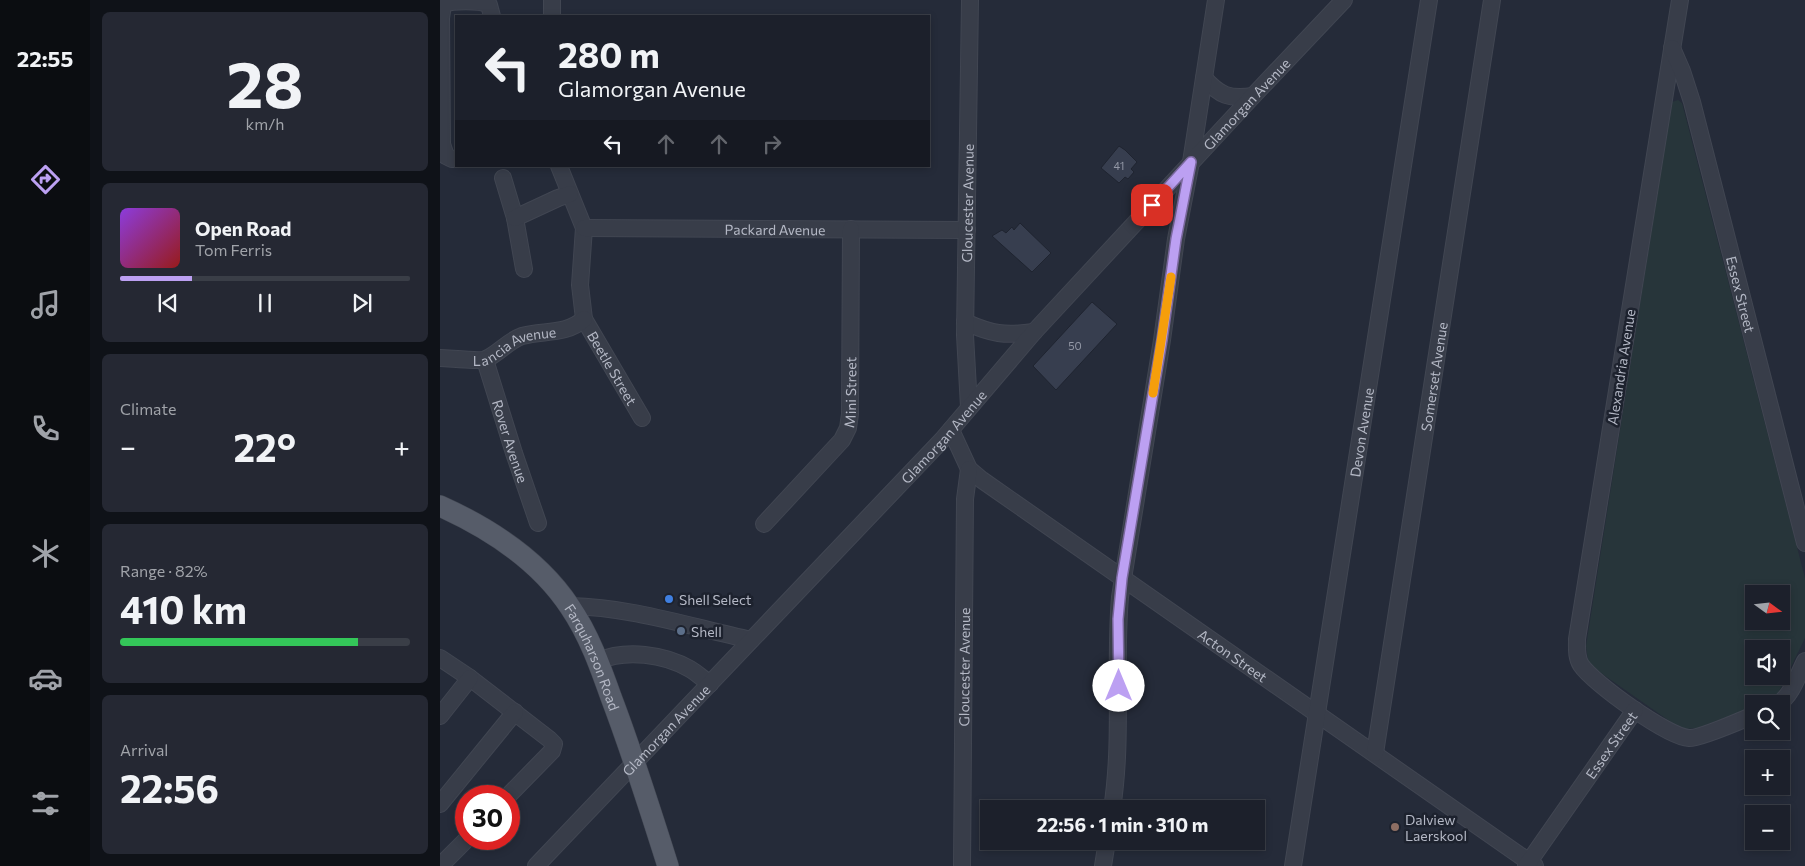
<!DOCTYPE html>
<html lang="en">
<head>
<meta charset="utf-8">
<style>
	:root { --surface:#1c202b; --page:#252833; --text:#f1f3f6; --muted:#a0a3a9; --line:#3a3e47; --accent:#bca0f2 }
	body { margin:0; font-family:Commissioner,sans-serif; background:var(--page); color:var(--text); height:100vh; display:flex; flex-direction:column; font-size:19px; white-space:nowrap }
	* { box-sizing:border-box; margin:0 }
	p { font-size:16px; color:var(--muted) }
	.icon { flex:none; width:28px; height:28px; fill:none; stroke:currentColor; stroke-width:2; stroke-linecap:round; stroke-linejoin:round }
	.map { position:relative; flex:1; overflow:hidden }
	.drawer { display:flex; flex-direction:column; gap:12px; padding:12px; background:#0f1218; width:350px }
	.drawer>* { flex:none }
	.hud { position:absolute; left:15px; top:15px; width:475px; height:152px; border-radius:0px; box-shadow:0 2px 8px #0003,0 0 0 1px var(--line); background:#1c202b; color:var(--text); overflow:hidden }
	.needle { width:32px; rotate:105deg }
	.buttons { position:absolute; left:1305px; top:585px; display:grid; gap:10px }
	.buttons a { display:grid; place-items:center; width:45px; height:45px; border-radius:0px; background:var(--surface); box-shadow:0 2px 8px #0003,0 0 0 1px var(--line); font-size:25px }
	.speed { position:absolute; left:15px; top:785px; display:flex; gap:10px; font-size:25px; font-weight:700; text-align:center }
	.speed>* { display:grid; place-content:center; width:65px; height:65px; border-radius:50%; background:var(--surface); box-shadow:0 2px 8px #0003,0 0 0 1px var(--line); line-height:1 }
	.speed .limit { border:8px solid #d22; background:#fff; color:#111 }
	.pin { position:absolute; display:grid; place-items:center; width:42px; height:42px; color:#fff; margin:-21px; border-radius:10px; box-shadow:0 2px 8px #0006 }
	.me { position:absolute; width:55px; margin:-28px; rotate:0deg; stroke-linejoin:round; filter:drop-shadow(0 0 4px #0008) }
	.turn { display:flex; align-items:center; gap:18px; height:105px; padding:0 20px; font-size:22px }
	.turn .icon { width:65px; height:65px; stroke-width:2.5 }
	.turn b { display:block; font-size:35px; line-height:42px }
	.lanes { display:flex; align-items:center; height:48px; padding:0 20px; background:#0003; justify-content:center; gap:25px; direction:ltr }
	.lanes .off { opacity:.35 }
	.big { font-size:38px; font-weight:700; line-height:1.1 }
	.drawer .tile { flex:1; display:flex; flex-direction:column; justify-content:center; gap:8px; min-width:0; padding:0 18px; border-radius:8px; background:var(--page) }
	.drawer .dial { align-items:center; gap:0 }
	.dial b { font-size:65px; line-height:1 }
	.song { display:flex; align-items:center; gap:15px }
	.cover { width:60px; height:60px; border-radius:8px; background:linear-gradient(135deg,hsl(270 70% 55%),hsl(0 70% 35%)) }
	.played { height:5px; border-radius:2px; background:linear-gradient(90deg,var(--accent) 25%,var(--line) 25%) }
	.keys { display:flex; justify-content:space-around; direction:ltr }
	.heat { display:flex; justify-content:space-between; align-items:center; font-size:28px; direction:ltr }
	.charge { height:8px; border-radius:4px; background:linear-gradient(90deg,#34c759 82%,var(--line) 0) }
	.trip { position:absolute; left:540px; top:800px; width:285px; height:50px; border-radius:0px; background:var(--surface); box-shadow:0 2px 8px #0003,0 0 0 1px var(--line); font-weight:700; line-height:50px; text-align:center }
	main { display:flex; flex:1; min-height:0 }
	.menu { display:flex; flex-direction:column; width:90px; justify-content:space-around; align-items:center; background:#0b0d11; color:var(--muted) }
	.menu .icon { width:35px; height:35px }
	.menu .selected { color:var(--accent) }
	.menu b { font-size:22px; color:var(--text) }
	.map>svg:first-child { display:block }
	.green { fill:#27353a; fill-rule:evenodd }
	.building { fill:#373e4f; stroke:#1f2430 }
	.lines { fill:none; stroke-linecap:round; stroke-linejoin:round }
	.minor-casing { stroke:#414652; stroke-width:18 }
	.major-casing { stroke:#414652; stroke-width:22 }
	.minor { stroke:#383d49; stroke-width:16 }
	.major { stroke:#565c69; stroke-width:21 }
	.route-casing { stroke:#7a689d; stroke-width:12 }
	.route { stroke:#bca0f2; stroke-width:9 }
	.slow { stroke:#f59e0b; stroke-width:9 }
	.shop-dot { fill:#3f7fe0; stroke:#1d222e; stroke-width:2 }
	.service-dot { fill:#5c6f8a; stroke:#1d222e; stroke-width:2 }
	.education-dot { fill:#8d6e63; stroke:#1d222e; stroke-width:2 }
	.labels { text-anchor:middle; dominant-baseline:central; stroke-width:5; stroke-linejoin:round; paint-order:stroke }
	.number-label { font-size:11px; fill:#9398a6 }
	.street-label { font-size:14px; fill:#b4b8c5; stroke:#1d222e }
	.poi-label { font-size:14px; fill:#b4b8c5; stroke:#1d222e; text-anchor:start }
</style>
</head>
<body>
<main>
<nav class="menu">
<b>22:55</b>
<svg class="icon selected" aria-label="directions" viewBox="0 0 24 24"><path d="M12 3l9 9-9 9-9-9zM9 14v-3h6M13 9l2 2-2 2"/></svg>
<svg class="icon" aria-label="music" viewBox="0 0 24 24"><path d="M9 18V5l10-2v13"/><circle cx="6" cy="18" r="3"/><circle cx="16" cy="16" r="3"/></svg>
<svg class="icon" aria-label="phone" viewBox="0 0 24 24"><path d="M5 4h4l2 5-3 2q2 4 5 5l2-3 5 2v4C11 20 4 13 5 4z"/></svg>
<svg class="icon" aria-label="climate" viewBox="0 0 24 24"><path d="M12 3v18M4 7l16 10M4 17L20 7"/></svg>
<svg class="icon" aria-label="car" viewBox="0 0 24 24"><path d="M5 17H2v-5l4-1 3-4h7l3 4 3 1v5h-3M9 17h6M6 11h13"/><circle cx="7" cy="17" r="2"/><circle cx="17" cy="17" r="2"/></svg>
<svg class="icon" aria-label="filters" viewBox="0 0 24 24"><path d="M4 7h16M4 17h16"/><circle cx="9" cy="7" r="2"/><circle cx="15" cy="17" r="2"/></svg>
</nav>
<section class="drawer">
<div class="tile dial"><b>28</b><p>km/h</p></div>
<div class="tile">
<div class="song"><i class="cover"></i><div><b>Open Road</b><p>Tom Ferris</p></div></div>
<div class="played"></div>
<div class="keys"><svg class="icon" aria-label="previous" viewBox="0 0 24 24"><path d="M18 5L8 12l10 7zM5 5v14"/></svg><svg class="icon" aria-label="pause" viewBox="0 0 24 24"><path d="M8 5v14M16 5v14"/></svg><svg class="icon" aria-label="next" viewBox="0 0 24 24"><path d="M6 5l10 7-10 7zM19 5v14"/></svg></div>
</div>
<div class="tile"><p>Climate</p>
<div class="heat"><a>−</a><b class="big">22°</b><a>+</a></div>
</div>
<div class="tile"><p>Range · 82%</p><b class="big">410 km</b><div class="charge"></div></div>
<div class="tile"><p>Arrival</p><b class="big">22:56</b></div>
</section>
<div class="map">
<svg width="1365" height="866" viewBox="0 0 1365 866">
	<rect width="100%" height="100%" fill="#252b39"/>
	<path class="green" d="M 1238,100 L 1242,103 L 1365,578 L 1365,638 L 1338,694 C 1330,701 1325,704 1314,704 L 1314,707 L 1258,728 L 1245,729 L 1238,727 L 1151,666 L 1148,660 L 1146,646 L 1231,107 L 1232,102 ZM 1314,594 L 1341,594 L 1341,621 L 1314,621 ZM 1314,649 L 1341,649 L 1341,676 L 1314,676 Z"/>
	<path class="building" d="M 679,146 L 685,150 L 697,162 L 691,169 L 694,172 L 688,179 L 685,177 L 679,183 L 661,168 Z
		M 580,223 L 611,253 L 592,272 L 552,236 L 562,230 L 566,233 L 572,227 L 574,230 Z
		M 652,302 L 677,324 L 616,390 L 593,366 Z"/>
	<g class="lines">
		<g class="minor-casing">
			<g id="minor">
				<path d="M 1240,0 L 1137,639 C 1137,648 1136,657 1141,665 C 1153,683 1228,737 1249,738 C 1259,739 1302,720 1314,715"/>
				<path d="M 112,16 L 112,0"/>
				<path id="s1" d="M 1232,48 L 1242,71 L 1252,102 L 1365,543"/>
				<path d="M 764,78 C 780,96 789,99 813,96"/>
				<path d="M 16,159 L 12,159 L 6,156 L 2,144 L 1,18 L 3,5 C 10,0 41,0 49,5 L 52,16"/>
				<path id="s2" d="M 119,166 L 144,228 L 140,285 L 144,319 L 202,418"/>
				<path d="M 63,178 L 75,218 L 84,269"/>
				<path d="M 75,218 L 118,198 L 130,194"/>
				<path id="s3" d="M 144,228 L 527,230"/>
				<path d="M 525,322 C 552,334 564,336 594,332"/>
				<path id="s4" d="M 0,358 C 9,358 40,362 46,359 C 59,353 68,341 82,336 C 104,330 126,335 144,319"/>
				<path id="s5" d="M 45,360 L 74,453 L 98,523"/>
				<path id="s6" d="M 529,407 L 525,335 L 530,0"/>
				<path id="s7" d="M 511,430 L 529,469 L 542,480 L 1095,866"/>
				<path id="s8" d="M 324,524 L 402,440 L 408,428 L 410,414 L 411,229"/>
				<path d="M 130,606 C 191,607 251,627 311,640"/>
				<path d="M 0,658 L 30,678 L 109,739 L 114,744 L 112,751 L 68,796"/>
				<path d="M 158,661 C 186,649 224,654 250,669 C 257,673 263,679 270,684"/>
				<path d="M 1338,704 C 1352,695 1358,675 1365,661"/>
				<path d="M 0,716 L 30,678"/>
				<path id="s9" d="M 935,753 L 1052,0"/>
				<path d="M 0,804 L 75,712"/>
				<path d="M 672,809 C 683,738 674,668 680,597 L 722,340 L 736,239 L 751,162 L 776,0"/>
				<path d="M 0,866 L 27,839"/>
				<path id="s10" d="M 96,866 L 502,440 L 594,332 L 813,96 L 904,0"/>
				<path id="s11" d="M 522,866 L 525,499 L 529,469"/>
				<path d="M 663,866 L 667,841"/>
				<path id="s12" d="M 853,866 L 989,0"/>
				<path id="s13" d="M 1086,866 L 1195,710"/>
			</g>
		</g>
		<g class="major-casing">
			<g id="major">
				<path id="s14" d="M 0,506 C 51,529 99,560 130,607 C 149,635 160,666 171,697 C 192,752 210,809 228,866"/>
			</g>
		</g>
		<use href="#minor" class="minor"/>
		<use href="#major" class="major"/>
	</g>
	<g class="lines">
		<g class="route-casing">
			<path id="route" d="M 679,686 L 678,619 L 682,578 L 722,340 L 736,239 L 751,162 L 712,205"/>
		</g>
		<use href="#route" class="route"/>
		<path class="slow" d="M 713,393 L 731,277"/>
	</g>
	<circle class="shop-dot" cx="229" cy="599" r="5"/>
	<circle class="service-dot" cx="241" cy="631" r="5"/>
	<circle class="education-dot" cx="955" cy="827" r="5"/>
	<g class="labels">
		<g class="number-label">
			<text x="679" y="165">41</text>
			<text x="635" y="345">50</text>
		</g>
		<g class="street-label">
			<text stroke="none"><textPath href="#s10" startOffset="1042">Glamorgan Avenue</textPath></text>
			<text stroke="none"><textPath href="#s6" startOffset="204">Gloucester Avenue</textPath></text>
			<text stroke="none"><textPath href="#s3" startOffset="191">Packard Avenue</textPath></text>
			<text stroke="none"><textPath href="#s1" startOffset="256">Essex Street</textPath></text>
			<text stroke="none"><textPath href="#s4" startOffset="78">Lancia Avenue</textPath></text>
			<text transform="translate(1181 367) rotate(-81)">Alexandria Avenue</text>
			<text stroke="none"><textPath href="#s2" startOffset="215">Beetle Street</textPath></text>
			<text stroke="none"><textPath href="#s9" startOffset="381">Somerset Avenue</textPath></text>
			<text stroke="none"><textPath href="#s8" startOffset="164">Mini Street</textPath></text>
			<text stroke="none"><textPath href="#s12" startOffset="439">Devon Avenue</textPath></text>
			<text stroke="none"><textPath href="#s10" startOffset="592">Glamorgan Avenue</textPath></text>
			<text stroke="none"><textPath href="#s5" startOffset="85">Rover Avenue</textPath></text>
			<text stroke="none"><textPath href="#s7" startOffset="366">Acton Street</textPath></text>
			<text stroke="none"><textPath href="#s14" startOffset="222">Farquharson Road</textPath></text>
			<text stroke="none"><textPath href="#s11" startOffset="199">Gloucester Avenue</textPath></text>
			<text stroke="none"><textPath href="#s10" startOffset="188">Glamorgan Avenue</textPath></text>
			<text stroke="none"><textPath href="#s13" startOffset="148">Essex Street</textPath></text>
		</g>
		<g class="poi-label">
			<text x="239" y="599">Shell Select</text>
			<text x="251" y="631">Shell</text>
			<text x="965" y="819">Dalview<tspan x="965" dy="16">Laerskool</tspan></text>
		</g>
	</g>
</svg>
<div class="buttons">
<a><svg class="needle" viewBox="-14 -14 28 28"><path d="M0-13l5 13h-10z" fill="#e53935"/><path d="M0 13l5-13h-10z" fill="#a0a3a9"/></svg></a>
<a><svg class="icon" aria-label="sound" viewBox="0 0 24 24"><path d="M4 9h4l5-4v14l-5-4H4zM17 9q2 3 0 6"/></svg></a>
<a><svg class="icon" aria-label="search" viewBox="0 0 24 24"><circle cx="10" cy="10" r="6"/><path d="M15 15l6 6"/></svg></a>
<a>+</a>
<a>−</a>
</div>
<div class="speed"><div class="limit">30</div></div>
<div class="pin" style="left:712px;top:205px;background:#d93025"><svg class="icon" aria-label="arrive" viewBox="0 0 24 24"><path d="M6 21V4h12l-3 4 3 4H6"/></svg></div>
<svg class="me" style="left:679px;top:686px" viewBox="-20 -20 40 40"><circle r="19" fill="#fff"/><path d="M0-13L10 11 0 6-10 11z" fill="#bca0f2"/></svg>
<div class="trip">22:56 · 1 min · 310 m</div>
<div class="hud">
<div class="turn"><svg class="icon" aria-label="left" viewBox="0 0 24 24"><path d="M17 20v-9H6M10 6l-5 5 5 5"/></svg><div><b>280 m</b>Glamorgan Avenue</div></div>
<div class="lanes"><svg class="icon" aria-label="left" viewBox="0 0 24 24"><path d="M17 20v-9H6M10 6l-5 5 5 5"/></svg><svg class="icon off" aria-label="ahead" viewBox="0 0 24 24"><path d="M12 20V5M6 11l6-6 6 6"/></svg><svg class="icon off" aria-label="ahead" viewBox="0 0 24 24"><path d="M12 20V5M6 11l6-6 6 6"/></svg><svg class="icon off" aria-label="right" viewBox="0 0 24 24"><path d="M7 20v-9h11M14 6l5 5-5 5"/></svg></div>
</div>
</div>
</main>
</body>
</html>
